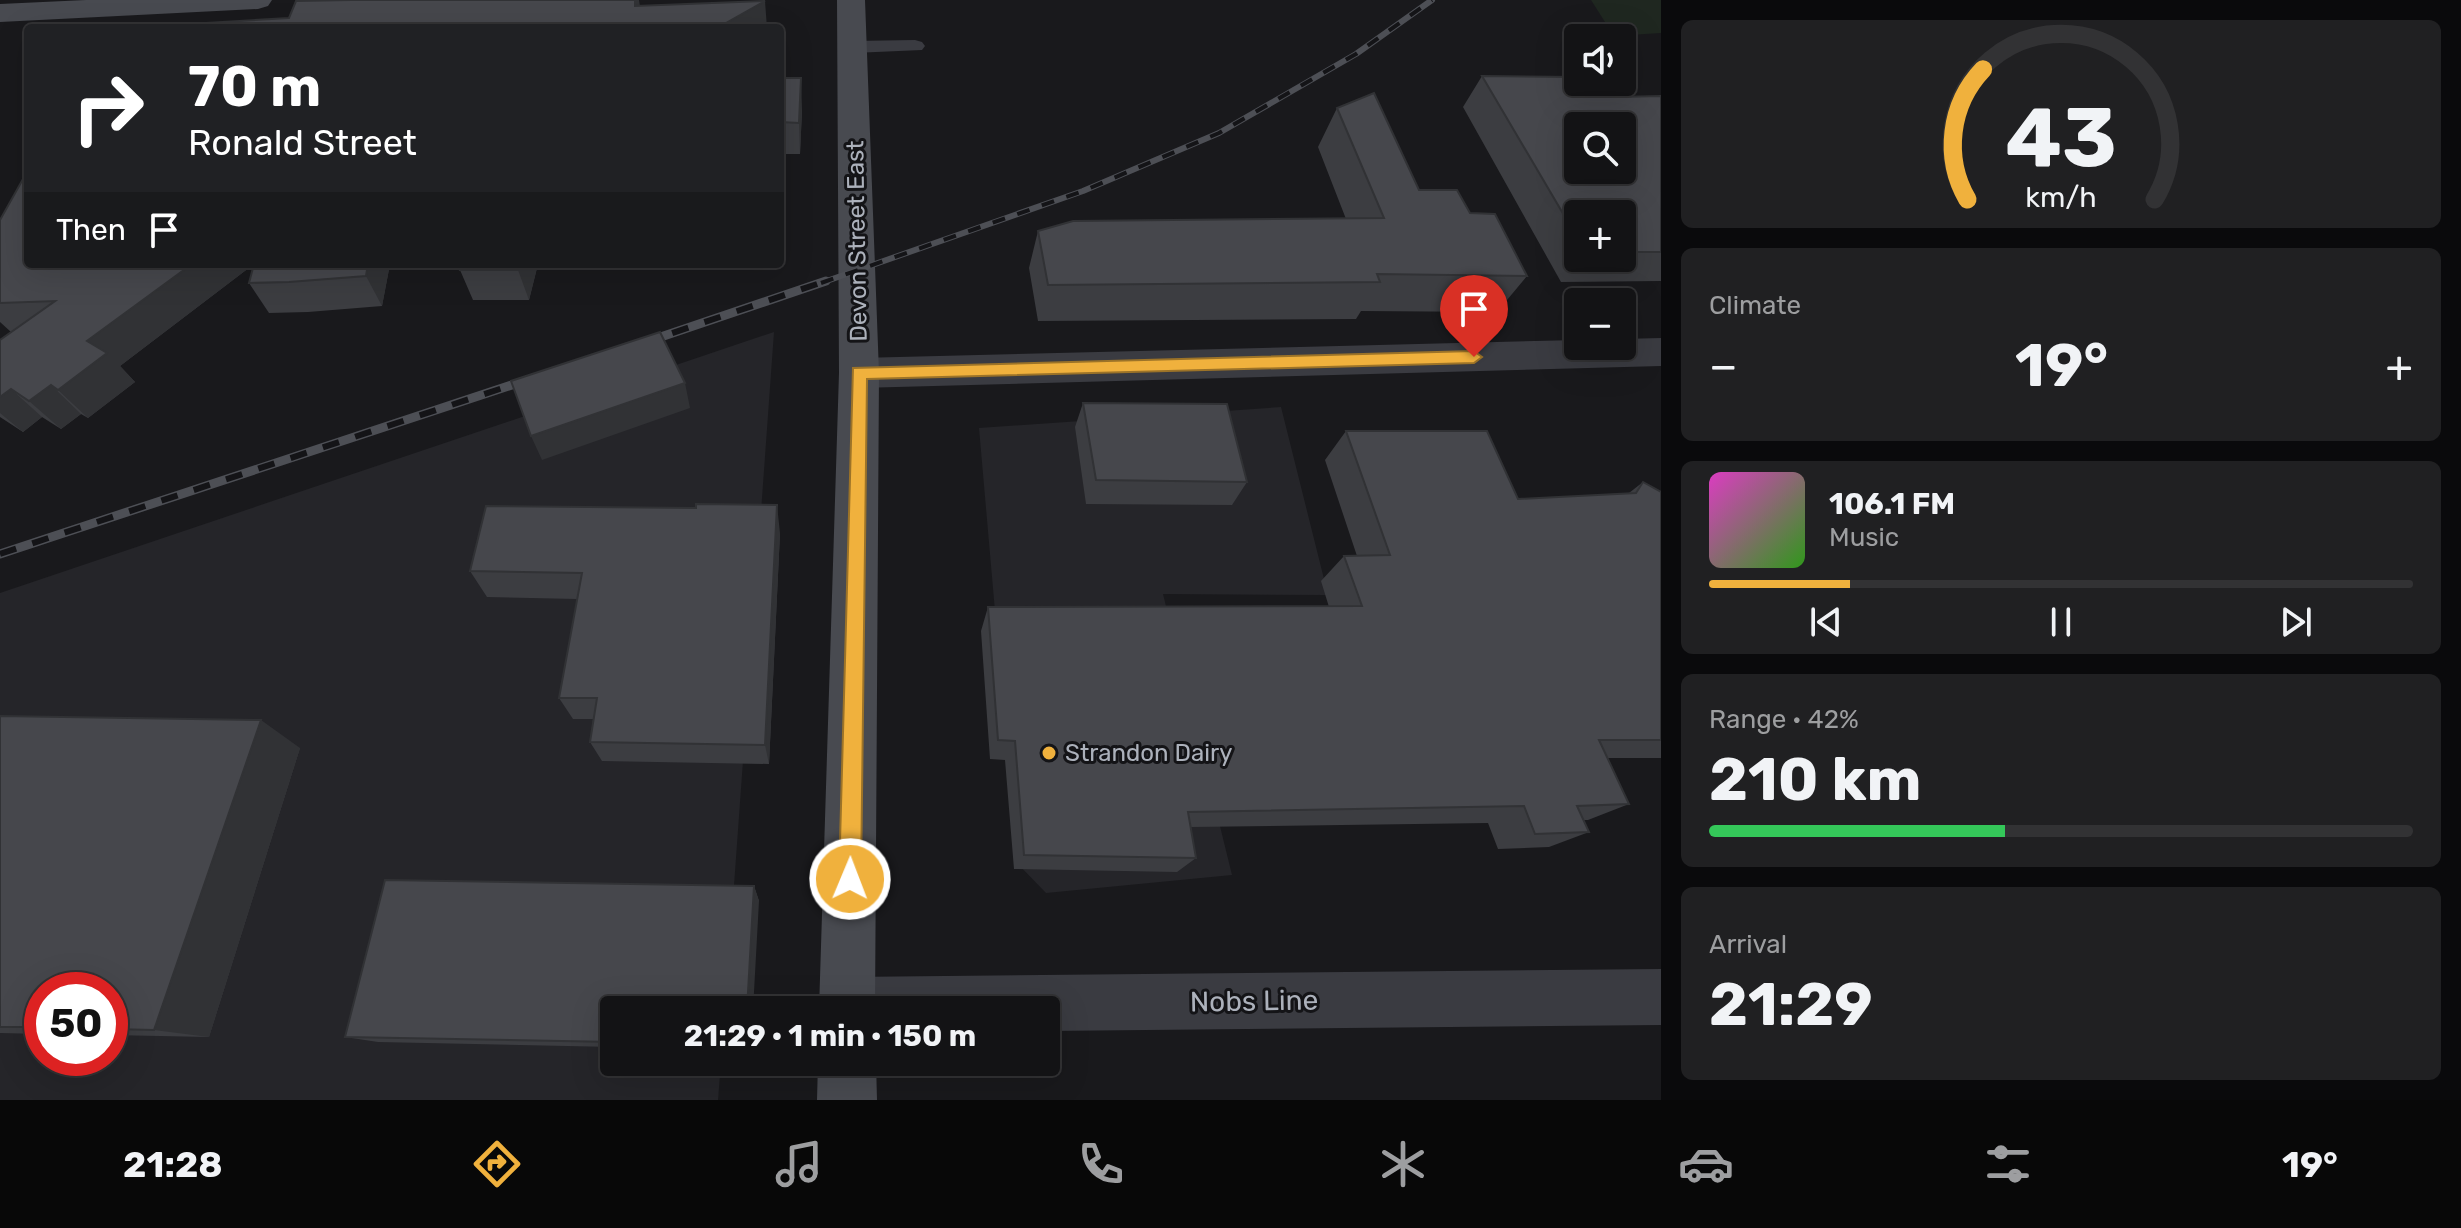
<!DOCTYPE html>
<html lang="en">
<head>
<meta charset="utf-8">
<style>
	:root { --surface:#131315; --page:#202022; --text:#f1f3f6; --muted:#9d9ea0; --line:#323234; --accent:#f0b13d }
	body { margin:0; font-family:Rubik,sans-serif; background:var(--page); color:var(--text); height:100vh; display:flex; flex-direction:column; font-size:30px; white-space:nowrap }
	* { box-sizing:border-box; margin:0 }
	p { font-size:26px; color:var(--muted) }
	.icon { flex:none; width:44px; height:44px; fill:none; stroke:currentColor; stroke-width:2; stroke-linecap:round; stroke-linejoin:round }
	.map { position:relative; flex:1; overflow:hidden }
	.side { display:flex; flex-direction:column; gap:20px; padding:20px; background:#0a0a0c; width:800px }
	.side>* { flex:none }
	.guide { position:absolute; left:24px; top:24px; width:760px; height:244px; border-radius:8px; box-shadow:0 8px 32px #0002,0 0 0 2px var(--line); background:#202124; color:#fff; overflow:hidden }
	.buttons { position:absolute; left:1564px; top:24px; display:grid; gap:16px }
	.buttons a { display:grid; place-items:center; width:72px; height:72px; border-radius:8px; background:var(--surface); box-shadow:0 8px 32px #0002,0 0 0 2px var(--line); font-size:40px }
	.speed { position:absolute; left:24px; top:972px; display:flex; gap:16px; font-size:40px; font-weight:700; text-align:center }
	.speed>* { display:grid; place-content:center; width:104px; height:104px; border-radius:50%; background:var(--surface); box-shadow:0 8px 32px #0002,0 0 0 2px var(--line); line-height:1 }
	.speed .limit { border:12px solid #d22; background:#fff; color:#111 }
	.pin { position:absolute; display:grid; place-items:center; width:68px; height:68px; color:#fff; margin:-82px -34px; border-radius:50% 50% 50% 0; rotate:-45deg; box-shadow:0 0 8px #0007 }
	.pin .icon { rotate:45deg }
	.me { position:absolute; width:88px; margin:-44px; rotate:1deg; stroke-linejoin:round; filter:drop-shadow(0 0 6px #0008) }
	.turn { display:flex; align-items:center; gap:28px; height:168px; padding:0 32px; font-size:36px }
	.turn .icon { width:104px; height:104px; stroke-width:2.5 }
	.turn b { display:block; font-size:56px; line-height:68px }
	.then { display:flex; align-items:center; height:76px; padding:0 32px; background:#0003; gap:16px; font-size:30px }
	.big { font-size:60px; font-weight:700; line-height:1.1 }
	.side .widget { flex:1; display:flex; flex-direction:column; justify-content:center; gap:12px; min-width:0; padding:0 28px; border-radius:12px; background:var(--page) }
	.side .dial { align-items:center; gap:0 }
	.dial svg { height:208px; overflow:visible; fill:none; stroke:var(--line); stroke-width:7; stroke-linecap:round; text-anchor:middle }
	.dial text { fill:var(--text); stroke:none }
	.song { display:flex; align-items:center; gap:24px }
	.cover { width:96px; height:96px; border-radius:12px; background:linear-gradient(135deg,hsl(310 70% 55%),hsl(110 70% 35%)) }
	.played { height:8px; border-radius:4px; background:linear-gradient(90deg,var(--accent) 20%,var(--line) 20%) }
	.keys { display:flex; justify-content:space-around; direction:ltr }
	.heat { display:flex; justify-content:space-between; align-items:center; font-size:44px; direction:ltr }
	.charge { height:12px; border-radius:6px; background:linear-gradient(90deg,#34c759 42%,var(--line) 0) }
	.trip { position:absolute; left:600px; top:996px; width:460px; height:80px; border-radius:8px; background:var(--surface); box-shadow:0 8px 32px #0002,0 0 0 2px var(--line); font-weight:700; line-height:80px; text-align:center }
	.tabs { display:flex; height:128px; justify-content:space-around; align-items:center; background:#080808; color:var(--muted) }
	.tabs .icon { width:56px; height:56px }
	.tabs .current { color:var(--accent) }
	.tabs b { font-size:36px; color:var(--text) }
	main { display:flex; flex:1; min-height:0 }
	.map>svg:first-child { display:block }
	.built { fill:#252529; fill-rule:evenodd }
	.green { fill:#1f2720 }
	.lines { fill:none; stroke-linecap:round; stroke-linejoin:round }
	.lane { fill:#3a3b41; fill-rule:evenodd }
	.street { fill:#3a3b41; fill-rule:evenodd }
	.secondary { fill:#484a50; fill-rule:evenodd }
	.rail-far1-casing { stroke:#4d4f55; stroke-width:6 }
	.rail-casing { stroke:#4d4f55; stroke-width:9 }
	.rail-far1 { stroke:#141417; stroke-width:4; stroke-dasharray:13; stroke-linecap:butt }
	.rail { stroke:#141417; stroke-width:6; stroke-dasharray:17; stroke-linecap:butt }
	.wall { fill:#3c3d41; fill-rule:evenodd }
	.shaded-wall { fill:#313235 }
	.building { fill:#46474c; stroke:#313235; stroke-width:2; fill-rule:evenodd }
	.route { fill:#f0b13d; stroke:#9c7328; stroke-width:2 }
	.poi-dot { fill:#f0b13d; stroke:#141417; stroke-width:3 }
	.labels { text-anchor:middle; dominant-baseline:central; stroke-width:6; stroke-linejoin:round; paint-order:stroke }
	.street-label { font-size:24px; fill:#acb1bb; stroke:#141417 }
	.poi-label { font-size:24px; fill:#acb1bb; stroke:#141417; text-anchor:start }
	.near-street-label { font-size:28px; fill:#acb1bb; stroke:#141417 }
</style>
</head>
<body>
<main>
<div class="map">
<svg width="1661" height="1100" viewBox="0 0 1661 1100">
	<rect width="100%" height="100%" fill="#19191c"/>
	<path class="built" d="M 774,332 L 725,1010 L 614,1010 L 614,1062 L 721,1062 L 718,1100 L 0,1100 L 0,593 ZM 42,990 L 110,990 L 110,1058 L 42,1058 Z
		M 1281,407 L 1328,595 L 1163,594 L 1232,875 L 1046,893 L 1017,863 L 979,428 Z"/>
	<path class="green" d="M 1591,0 L 1661,0 L 1661,33 L 1614,36 Z"/>
	<g class="lines">
		<path class="lane" d="M 915,40 L 922,42 L 925,46 L 922,50 L 853,53 L 843,47 L 853,41 Z"/>
		<path class="street" d="M 1661,338 L 1661,366 L 859,388 L 845,384 L 839,373 L 845,362 L 859,358 L 1578,340 L 1578,346 L 1622,346 L 1622,339 Z
			M 1661,969 L 1661,1025 L 1046,1031 L 1046,1010 L 821,1010 L 819,1005 L 827,985 L 847,977 Z"/>
		<path class="secondary" d="M 86,0 L 272,0 L 268,6 L 258,9 L 0,22 L 0,4 Z
			M 837,0 L 865,0 L 879,373 L 875,1010 L 819,1010 L 839,373 Z
			M 818,1062 L 876,1062 L 877,1100 L 817,1100 Z"/>
		<g class="rail-far1-casing">
			<path id="rail-far1" d="M 821,283 L 1083,191 L 1219,133 L 1356,54 L 1432,0"/>
		</g>
		<g class="rail-casing">
			<path id="rail" d="M 640,344 L 826,281
				M 0,554 L 533,378"/>
		</g>
		<use href="#rail-far1" class="rail-far1"/>
		<use href="#rail" class="rail"/>
	</g>
	<path class="wall" d="M 1482,76 L 1617,97 L 1661,96 L 1661,281 L 1561,282 L 1463,107 ZM 1578,214 L 1622,214 L 1622,258 L 1578,258 Z
		M 780,78 L 802,110 L 800,154 L 780,154 Z
		M 1337,108 L 1419,190 L 1470,213 L 1527,276 L 1497,312 L 1361,311 L 1356,319 L 1038,321 L 1029,268 L 1038,231 L 1346,219 L 1318,147 Z
		M 0,220 L 254,264 L 120,366 L 135,382 L 88,418 L 81,414 L 61,429 L 42,417 L 23,432 L 0,417 L 0,340 L 11,332 L 0,322 Z
		M 254,264 L 390,264 L 382,306 L 308,312 L 269,313 L 249,283 Z
		M 538,264 L 529,300 L 473,300 L 460,270 Z
		M 1083,403 L 1247,482 L 1232,505 L 1086,504 L 1075,427 Z
		M 1346,431 L 1518,499 L 1629,493 L 1643,482 L 1661,492 L 1661,758 L 1607,758 L 1629,804 L 1588,820 L 1583,820 L 1589,832 L 1549,847 L 1498,849 L 1488,823 L 1191,827 L 1196,858 L 1177,872 L 1014,869 L 1005,760 L 990,759 L 981,631 L 988,607 L 1329,607 L 1321,581 L 1344,556 L 1357,556 L 1325,460 Z
		M 780,533 L 769,764 L 602,761 L 590,742 L 593,719 L 573,719 L 559,698 L 577,599 L 487,597 L 470,571 Z
		M 0,716 L 300,748 L 209,1037 L 110,1035 L 110,990 L 42,990 L 42,1034 L 0,1033 Z
		M 754,886 L 759,901 L 614,1010 L 614,1047 L 378,1042 L 345,1037 Z"/>
	<path class="shaded-wall" d="M 635,0 L 639,0 L 641,12 L 635,6 Z
		M 765,1 L 767,28 L 717,28 Z
		M 801,78 L 802,110 L 800,154 L 799,123 Z
		M 192,264 L 254,264 L 120,366 L 135,382 L 88,418 L 58,390 L 87,341 Z
		M 368,264 L 390,264 L 382,306 L 366,276 Z
		M 519,264 L 538,264 L 529,300 L 518,270 Z
		M 685,383 L 690,408 L 542,460 L 531,436 Z
		M 51,385 L 81,414 L 61,429 L 29,401 Z
		M 11,389 L 42,417 L 23,432 L 0,413 L 0,397 Z
		M 777,505 L 780,533 L 769,764 L 765,745 Z
		M 261,720 L 300,748 L 209,1037 L 154,1030 Z
		M 754,886 L 759,901 L 753,1010 L 747,1010 Z"/>
	<path class="building" d="M 351,0 L 635,0 L 635,6 L 765,1 L 717,28 L 122,28 L 289,18 L 296,1 Z
		M 1482,76 L 1578,77 L 1578,82 L 1607,82 L 1617,97 L 1661,96 L 1661,252 L 1622,252 L 1622,214 L 1578,214 L 1578,239 ZM 1578,126 L 1622,126 L 1622,170 L 1578,170 Z
		M 780,78 L 801,78 L 799,123 L 780,122 Z
		M 1374,93 L 1419,190 L 1457,190 L 1470,213 L 1495,214 L 1527,276 L 1377,274 L 1380,282 L 1048,285 L 1038,231 L 1073,221 L 1384,218 L 1337,108 Z
		M 28,170 L 28,264 L 192,264 L 87,341 L 107,353 L 58,390 L 51,385 L 29,401 L 11,389 L 0,397 L 0,340 L 55,301 L 0,303 L 0,220 Z
		M 254,264 L 368,264 L 366,276 L 289,282 L 249,283 Z
		M 461,264 L 519,264 L 518,270 L 460,270 Z
		M 660,332 L 685,383 L 531,436 L 511,381 Z
		M 1083,403 L 1227,404 L 1247,482 L 1096,480 Z
		M 1346,431 L 1487,431 L 1518,499 L 1636,493 L 1643,482 L 1661,492 L 1661,740 L 1599,740 L 1629,804 L 1577,806 L 1589,832 L 1535,834 L 1524,806 L 1188,812 L 1196,858 L 1024,855 L 1015,741 L 998,740 L 988,607 L 1362,606 L 1344,556 L 1390,555 Z
		M 696,504 L 777,505 L 765,745 L 590,742 L 597,698 L 559,698 L 582,573 L 470,571 L 486,506 L 696,508 Z
		M 0,716 L 261,720 L 154,1030 L 110,1029 L 110,990 L 42,990 L 42,1027 L 0,1027 Z
		M 385,880 L 754,886 L 747,1010 L 614,1010 L 614,1042 L 345,1037 Z"/>
	<path class="route" d="M 1474,351 L 1482,357 L 1474,363 L 867,379 L 861,879 L 858,887 L 850,890 L 842,887 L 839,879 L 853,368 Z"/>
	<circle class="poi-dot" cx="1049" cy="753" r="8"/>
	<g class="labels">
		<g class="street-label">
			<text transform="translate(857 241) rotate(-91)">Devon Street East</text>
		</g>
		<g class="poi-label">
			<text x="1065" y="753">Strandon Dairy</text>
		</g>
		<g class="near-street-label">
			<text transform="translate(1254 1001) rotate(-1)">Nobs Line</text>
		</g>
	</g>
</svg>
<div class="buttons">
<a><svg class="icon" aria-label="sound" viewBox="0 0 24 24"><path d="M4 9h4l5-4v14l-5-4H4zM17 9q2 3 0 6"/></svg></a>
<a><svg class="icon" aria-label="search" viewBox="0 0 24 24"><circle cx="10" cy="10" r="6"/><path d="M15 15l6 6"/></svg></a>
<a>+</a>
<a>−</a>
</div>
<div class="speed"><div class="limit">50</div></div>
<div class="pin" style="left:1474px;top:357px;background:#d93025"><svg class="icon" aria-label="arrive" viewBox="0 0 24 24"><path d="M6 21V4h12l-3 4 3 4H6"/></svg></div>
<svg class="me" style="left:850px;top:879px" viewBox="-20 -20 40 40"><circle r="17" fill="#f0b13d" stroke="#fff" stroke-width="3"/><path d="M0-11L8 9 0 5-8 9z" fill="#fff"/></svg>
<div class="trip">21:29 · 1 min · 150 m</div>
<div class="guide">
<div class="turn"><svg class="icon" aria-label="right" viewBox="0 0 24 24"><path d="M7 20v-9h11M14 6l5 5-5 5"/></svg><div><b>70 m</b>Ronald Street</div></div>
<div class="then">Then<svg class="icon" aria-label="arrive" viewBox="0 0 24 24"><path d="M6 21V4h12l-3 4 3 4H6"/></svg></div>
</div>
</div>
<section class="side">
<div class="widget dial"><svg viewBox="0 0 100 80">
<path d="M14 69A42 42 0 1 1 86 69"/>
<path d="M14 69A42 42 0 0 1 20 19" stroke="#f0b13d"/>
<text x="50" y="56" font-size="32" font-weight="700">43</text>
<text x="50" y="72" font-size="11">km/h</text>
</svg></div>
<div class="widget"><p>Climate</p>
<div class="heat"><a>−</a><b class="big">19°</b><a>+</a></div>
</div>
<div class="widget">
<div class="song"><i class="cover"></i><div><b>106.1 FM</b><p>Music</p></div></div>
<div class="played"></div>
<div class="keys"><svg class="icon" aria-label="previous" viewBox="0 0 24 24"><path d="M18 5L8 12l10 7zM5 5v14"/></svg><svg class="icon" aria-label="pause" viewBox="0 0 24 24"><path d="M8 5v14M16 5v14"/></svg><svg class="icon" aria-label="next" viewBox="0 0 24 24"><path d="M6 5l10 7-10 7zM19 5v14"/></svg></div>
</div>
<div class="widget"><p>Range · 42%</p><b class="big">210 km</b><div class="charge"></div></div>
<div class="widget"><p>Arrival</p><b class="big">21:29</b></div>
</section>
</main>
<nav class="tabs">
<b>21:28</b>
<svg class="icon current" aria-label="directions" viewBox="0 0 24 24"><path d="M12 3l9 9-9 9-9-9zM9 14v-3h6M13 9l2 2-2 2"/></svg>
<svg class="icon" aria-label="music" viewBox="0 0 24 24"><path d="M9 18V5l10-2v13"/><circle cx="6" cy="18" r="3"/><circle cx="16" cy="16" r="3"/></svg>
<svg class="icon" aria-label="phone" viewBox="0 0 24 24"><path d="M5 4h4l2 5-3 2q2 4 5 5l2-3 5 2v4C11 20 4 13 5 4z"/></svg>
<svg class="icon" aria-label="climate" viewBox="0 0 24 24"><path d="M12 3v18M4 7l16 10M4 17L20 7"/></svg>
<svg class="icon" aria-label="car" viewBox="0 0 24 24"><path d="M5 17H2v-5l4-1 3-4h7l3 4 3 1v5h-3M9 17h6M6 11h13"/><circle cx="7" cy="17" r="2"/><circle cx="17" cy="17" r="2"/></svg>
<svg class="icon" aria-label="filters" viewBox="0 0 24 24"><path d="M4 7h16M4 17h16"/><circle cx="9" cy="7" r="2"/><circle cx="15" cy="17" r="2"/></svg>
<b>19°</b>
</nav>
</body>
</html>
